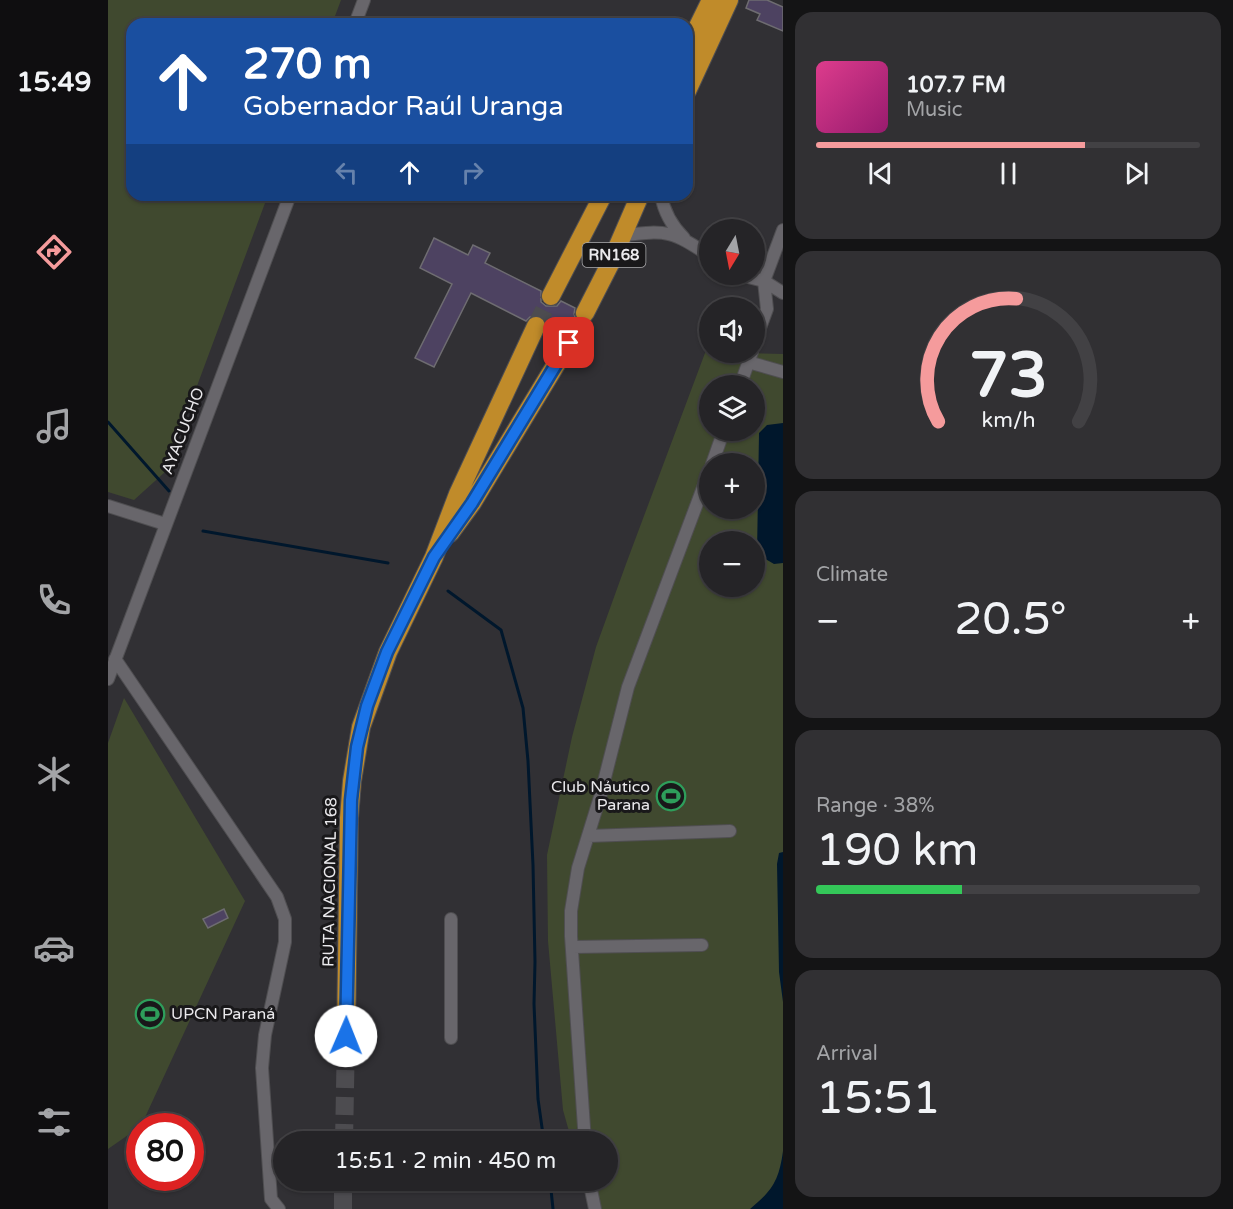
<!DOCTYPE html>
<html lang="en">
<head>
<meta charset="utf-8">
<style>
	:root { --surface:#252427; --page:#313033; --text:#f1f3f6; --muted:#a3a4a7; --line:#424144; --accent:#f59b9c }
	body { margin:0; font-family:"Varela Round",sans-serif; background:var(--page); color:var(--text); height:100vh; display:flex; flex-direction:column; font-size:22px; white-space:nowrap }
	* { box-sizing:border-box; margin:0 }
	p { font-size:20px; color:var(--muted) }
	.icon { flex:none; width:33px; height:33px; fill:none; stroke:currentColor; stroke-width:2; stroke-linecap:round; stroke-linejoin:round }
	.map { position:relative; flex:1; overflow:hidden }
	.details { display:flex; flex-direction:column; gap:12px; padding:12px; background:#141415; width:450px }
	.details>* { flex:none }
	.banner { position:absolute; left:18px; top:18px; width:567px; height:183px; border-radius:18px; box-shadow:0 2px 4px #0004,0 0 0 2px var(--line); background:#1a4fa0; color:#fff; overflow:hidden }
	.needle { width:39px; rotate:190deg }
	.buttons { position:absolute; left:591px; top:219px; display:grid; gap:12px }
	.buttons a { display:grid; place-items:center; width:66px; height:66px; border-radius:50%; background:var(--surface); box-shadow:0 2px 4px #0004,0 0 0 2px var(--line); font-size:30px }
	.speed { position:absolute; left:18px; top:1113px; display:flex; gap:12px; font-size:30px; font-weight:700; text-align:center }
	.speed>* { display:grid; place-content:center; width:78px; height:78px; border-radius:50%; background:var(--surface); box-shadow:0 2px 4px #0004,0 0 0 2px var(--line); line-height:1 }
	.speed .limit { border:9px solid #d22; background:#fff; color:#111 }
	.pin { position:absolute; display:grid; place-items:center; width:51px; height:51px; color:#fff; margin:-26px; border-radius:12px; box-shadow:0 3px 9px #0006 }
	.me { position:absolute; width:66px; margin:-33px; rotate:1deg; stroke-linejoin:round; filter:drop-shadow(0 0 4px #0008) }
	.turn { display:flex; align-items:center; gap:21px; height:126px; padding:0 18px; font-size:27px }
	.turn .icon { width:78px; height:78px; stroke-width:2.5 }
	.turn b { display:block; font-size:42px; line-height:51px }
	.lanes { display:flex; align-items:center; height:57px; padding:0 18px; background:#0003; justify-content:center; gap:30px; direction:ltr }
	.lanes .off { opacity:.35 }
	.big { font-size:45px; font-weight:600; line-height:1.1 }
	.details .card { flex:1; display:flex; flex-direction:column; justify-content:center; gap:9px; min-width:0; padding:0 21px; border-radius:18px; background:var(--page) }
	.details .dial { align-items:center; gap:0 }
	.dial svg { height:156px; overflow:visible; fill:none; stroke:var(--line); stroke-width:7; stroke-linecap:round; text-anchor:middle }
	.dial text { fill:var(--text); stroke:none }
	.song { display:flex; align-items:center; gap:18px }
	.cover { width:72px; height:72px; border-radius:9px; background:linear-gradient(135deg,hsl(330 70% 55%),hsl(320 70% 35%)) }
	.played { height:6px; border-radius:3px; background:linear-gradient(90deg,var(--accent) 70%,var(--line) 70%) }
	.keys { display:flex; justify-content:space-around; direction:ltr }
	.heat { display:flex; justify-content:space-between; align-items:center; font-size:33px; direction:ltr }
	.charge { height:9px; border-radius:4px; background:linear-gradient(90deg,#34c759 38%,var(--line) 0) }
	.trip { position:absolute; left:165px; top:1131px; width:345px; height:60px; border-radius:30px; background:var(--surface); box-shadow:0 2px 4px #0004,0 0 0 2px var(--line); font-weight:600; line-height:60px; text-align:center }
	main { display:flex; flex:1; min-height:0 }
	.tabs { display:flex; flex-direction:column; width:108px; justify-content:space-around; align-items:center; background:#0f0e10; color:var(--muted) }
	.tabs .icon { width:42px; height:42px }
	.tabs .on { color:var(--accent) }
	.tabs b { font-size:27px; color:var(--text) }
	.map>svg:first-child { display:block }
	.green { fill:#40492f; fill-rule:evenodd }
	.water { fill:#00172c }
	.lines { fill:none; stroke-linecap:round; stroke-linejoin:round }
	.stream { stroke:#00172c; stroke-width:3 }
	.building { fill:#4d4261; stroke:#6e6c71; stroke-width:1.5 }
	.highway-tunnel { stroke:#4d4c50; stroke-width:18; stroke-dasharray:18 9; stroke-linecap:butt }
	.minor-casing { stroke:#4f4e51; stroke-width:14 }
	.highway-casing { stroke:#4f4e51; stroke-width:20 }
	.minor { stroke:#68666b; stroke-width:12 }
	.highway { stroke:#c08b2a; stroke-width:18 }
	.route-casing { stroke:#114b97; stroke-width:15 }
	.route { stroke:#1a73e8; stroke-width:10 }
	.labels { text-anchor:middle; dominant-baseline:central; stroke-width:6; stroke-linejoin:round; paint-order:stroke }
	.shield { fill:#19181a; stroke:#abaaad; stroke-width:1.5 }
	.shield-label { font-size:15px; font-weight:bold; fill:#eae9ec }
	.street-label { font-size:16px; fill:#eae9ec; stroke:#19181a }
	.poi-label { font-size:16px; fill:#eae9ec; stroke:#19181a; text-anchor:end }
</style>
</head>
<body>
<main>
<nav class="tabs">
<b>15:49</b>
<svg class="icon on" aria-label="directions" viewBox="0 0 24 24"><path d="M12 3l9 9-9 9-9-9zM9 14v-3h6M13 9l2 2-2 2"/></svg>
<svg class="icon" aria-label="music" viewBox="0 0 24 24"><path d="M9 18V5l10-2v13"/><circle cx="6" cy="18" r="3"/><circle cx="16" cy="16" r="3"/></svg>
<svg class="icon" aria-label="phone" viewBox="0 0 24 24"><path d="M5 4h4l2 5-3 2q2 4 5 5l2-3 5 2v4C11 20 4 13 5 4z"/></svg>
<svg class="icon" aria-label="climate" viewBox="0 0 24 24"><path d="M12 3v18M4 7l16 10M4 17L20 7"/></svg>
<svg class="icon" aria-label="car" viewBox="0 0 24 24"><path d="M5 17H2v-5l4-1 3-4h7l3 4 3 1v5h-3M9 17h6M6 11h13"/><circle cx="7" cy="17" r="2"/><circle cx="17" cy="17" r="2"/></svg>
<svg class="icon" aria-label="filters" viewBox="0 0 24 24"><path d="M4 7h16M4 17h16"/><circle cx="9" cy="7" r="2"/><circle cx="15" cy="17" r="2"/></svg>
</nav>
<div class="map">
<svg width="675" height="1209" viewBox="0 0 675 1209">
	<rect width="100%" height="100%" fill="#313034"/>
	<path class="green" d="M 0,0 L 233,0 L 224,24 L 24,24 L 24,195 L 160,195 L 57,472 L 26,500 L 0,492 Z
		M 600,345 L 602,352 L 675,354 L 675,1209 L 484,1209 L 475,1181 L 500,1180 L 500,1142 L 464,1142 L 455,1110 L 440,941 L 439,855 L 464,737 L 488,647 L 518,564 ZM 602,386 L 646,386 L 646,430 L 602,430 ZM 602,464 L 646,464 L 646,508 L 602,508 ZM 602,542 L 646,542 L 646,586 L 602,586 Z
		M 16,698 L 137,901 L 33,1126 L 0,1149 L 0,743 Z"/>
	<path class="water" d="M 675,423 L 675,563 L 666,564 L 649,554 L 651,433 L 659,425 Z
		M 675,852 L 675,1002 L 671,972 L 669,864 L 671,853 Z
		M 675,1151 L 675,1209 L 642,1209 C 665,1190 671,1180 675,1151 Z"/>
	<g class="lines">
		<path class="stream" d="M 0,422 L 61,491
			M 95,531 L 280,563
			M 340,591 L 393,630 L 415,708 L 420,761 L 425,865 L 427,962 L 426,1004 L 430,1099 L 436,1142
			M 442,1180 L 445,1209"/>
	</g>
	<path class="building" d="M 641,0 L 659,0 L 675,7 L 675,31 L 649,20 L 652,14 L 638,8 Z
		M 326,238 L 360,255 L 365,245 L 382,253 L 377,263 L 433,291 L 433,302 L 438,306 L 449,306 L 453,301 L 467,308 L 466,314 L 468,320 L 472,323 L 481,323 L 472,341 L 466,333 L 456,333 L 451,338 L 438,331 L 437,320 L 432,316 L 422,317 L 418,321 L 363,293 L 326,367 L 307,358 L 344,284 L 312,268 Z
		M 116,909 L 120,918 L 100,928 L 95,919 Z"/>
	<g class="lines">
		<path class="highway-tunnel" d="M 428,326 L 443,296
			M 461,343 L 477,313
			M 236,1142 L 238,1036
			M 235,1209 L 235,1180"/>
		<g class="minor-casing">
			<path id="minor" d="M 247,24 L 256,0
				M 553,195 C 556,212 563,225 576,238
				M 516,235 C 560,230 564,231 602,256
				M 628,274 L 656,281 L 675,293
				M 646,344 L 659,309 L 656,281 L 675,230
				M 640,362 L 675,372
				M 632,386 L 644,352
				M 604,464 L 616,430
				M 0,506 L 57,524
				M 7,659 L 169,897 L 177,919 L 177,942 L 157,1035 L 154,1068 L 163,1199 L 171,1209
				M 0,679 L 182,195
				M 480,836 L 622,831
				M 465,947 L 594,945
				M 343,1038 L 343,919
				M 477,1142 L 463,936 L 463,911 L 470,868 L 492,797 L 520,687 L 602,469
				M 481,1180 L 487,1209"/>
		</g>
		<g class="highway-casing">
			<path id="highway" d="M 579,49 L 603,0
				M 579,91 L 621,0
				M 443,296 L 495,195
				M 477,313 L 503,262 L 532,195
				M 342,533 L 364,503 L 461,343
				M 238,1036 L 241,818 L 244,781 L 253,727 L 280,652 L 326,557 L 350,494 L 428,326"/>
		</g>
		<use href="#minor" class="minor"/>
		<use href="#highway" class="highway"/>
	</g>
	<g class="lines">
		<g class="route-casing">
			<path id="route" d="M 238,1036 L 243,800 L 249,747 L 259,706 L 279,652 L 326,557 L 364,503 L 461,343"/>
		</g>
		<use href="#route" class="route"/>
	</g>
	<defs>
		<g id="stadium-ring" transform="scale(1.5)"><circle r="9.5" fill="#19181a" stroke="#2e9e5b" stroke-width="1.5"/><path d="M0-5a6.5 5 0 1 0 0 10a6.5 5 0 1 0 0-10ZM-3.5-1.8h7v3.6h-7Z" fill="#2e9e5b"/></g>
	</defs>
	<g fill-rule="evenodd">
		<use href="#stadium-ring" x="563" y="796"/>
		<use href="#stadium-ring" x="42" y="1014"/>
	</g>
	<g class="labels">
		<rect class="shield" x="474.5" y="243" width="63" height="24" rx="4.5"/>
		<g class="shield-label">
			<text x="506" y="255">RN168</text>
		</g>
		<g class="street-label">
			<text transform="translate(75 431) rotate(-69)">AYACUCHO</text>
			<text transform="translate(222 882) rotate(-89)">RUTA NACIONAL 168</text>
		</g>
		<g class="poi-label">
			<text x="542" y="787">Club Náutico<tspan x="542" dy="18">Parana</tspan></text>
			<text x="63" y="1014" text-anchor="start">UPCN Paraná</text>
		</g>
	</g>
</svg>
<div class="buttons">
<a><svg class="needle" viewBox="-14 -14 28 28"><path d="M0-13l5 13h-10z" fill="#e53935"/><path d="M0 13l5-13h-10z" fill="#a3a4a7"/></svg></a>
<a><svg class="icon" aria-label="sound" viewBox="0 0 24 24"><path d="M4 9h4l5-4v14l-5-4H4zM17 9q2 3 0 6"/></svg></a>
<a><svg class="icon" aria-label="layers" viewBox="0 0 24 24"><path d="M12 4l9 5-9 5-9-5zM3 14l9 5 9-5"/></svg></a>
<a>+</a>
<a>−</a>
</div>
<div class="speed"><div class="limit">80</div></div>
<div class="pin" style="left:461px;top:343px;background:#d93025"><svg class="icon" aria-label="arrive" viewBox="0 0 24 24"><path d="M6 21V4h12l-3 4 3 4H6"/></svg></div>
<svg class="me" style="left:238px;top:1036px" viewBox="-20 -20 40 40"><circle r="19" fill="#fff"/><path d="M0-13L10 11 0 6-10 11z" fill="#1a73e8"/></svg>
<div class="trip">15:51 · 2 min · 450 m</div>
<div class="banner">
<div class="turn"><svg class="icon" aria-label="ahead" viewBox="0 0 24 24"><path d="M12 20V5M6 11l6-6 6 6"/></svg><div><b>270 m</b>Gobernador Raúl Uranga</div></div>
<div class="lanes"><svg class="icon off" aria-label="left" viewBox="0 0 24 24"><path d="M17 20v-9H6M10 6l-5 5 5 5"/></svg><svg class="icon" aria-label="ahead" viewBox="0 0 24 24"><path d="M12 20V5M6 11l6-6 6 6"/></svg><svg class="icon off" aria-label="right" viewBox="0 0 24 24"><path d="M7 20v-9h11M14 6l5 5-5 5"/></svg></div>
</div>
</div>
<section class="details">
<div class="card">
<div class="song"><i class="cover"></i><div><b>107.7 FM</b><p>Music</p></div></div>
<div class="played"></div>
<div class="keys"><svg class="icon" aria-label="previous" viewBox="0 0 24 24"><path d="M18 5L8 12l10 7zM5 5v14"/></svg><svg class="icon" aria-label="pause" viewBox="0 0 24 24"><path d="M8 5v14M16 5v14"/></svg><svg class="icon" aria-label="next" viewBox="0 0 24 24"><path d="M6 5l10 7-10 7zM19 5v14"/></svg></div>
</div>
<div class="card dial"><svg viewBox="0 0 100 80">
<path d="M14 69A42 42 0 1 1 86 69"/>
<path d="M14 69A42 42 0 0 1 54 6" stroke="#f59b9c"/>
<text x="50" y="56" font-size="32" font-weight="700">73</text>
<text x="50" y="72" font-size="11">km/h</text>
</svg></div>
<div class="card"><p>Climate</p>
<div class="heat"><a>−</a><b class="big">20.5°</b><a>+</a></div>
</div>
<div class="card"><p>Range · 38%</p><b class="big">190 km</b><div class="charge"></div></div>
<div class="card"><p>Arrival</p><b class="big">15:51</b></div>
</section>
</main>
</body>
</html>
